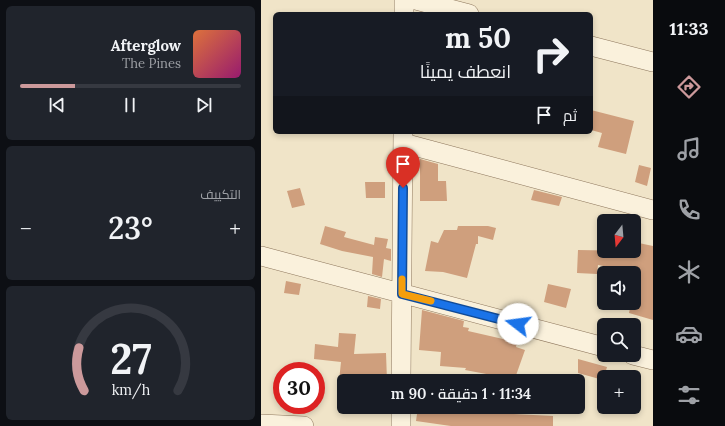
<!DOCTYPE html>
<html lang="ar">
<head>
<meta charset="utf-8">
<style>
	:root { --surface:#171b24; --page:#20242c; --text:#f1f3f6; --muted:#9ea1a6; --line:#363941; --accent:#cc999b }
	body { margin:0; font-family:Lora,Cairo,serif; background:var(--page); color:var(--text); direction:rtl; height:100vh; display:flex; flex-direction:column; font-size:15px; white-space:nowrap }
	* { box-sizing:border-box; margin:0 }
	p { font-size:13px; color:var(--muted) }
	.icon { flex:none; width:22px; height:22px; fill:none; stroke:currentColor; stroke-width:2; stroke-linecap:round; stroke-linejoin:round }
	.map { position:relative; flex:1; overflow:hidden; direction:ltr }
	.side { display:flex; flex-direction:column; gap:6px; padding:6px; background:#0d0f14; width:261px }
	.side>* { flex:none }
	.banner { position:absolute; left:12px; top:12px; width:320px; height:122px; border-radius:6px; box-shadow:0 2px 6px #0003; direction:rtl; background:#171b24; color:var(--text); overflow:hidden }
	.needle { width:26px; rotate:196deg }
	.controls { position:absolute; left:336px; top:214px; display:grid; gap:8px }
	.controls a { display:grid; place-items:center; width:44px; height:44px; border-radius:6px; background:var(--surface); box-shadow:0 2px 6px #0003; font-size:20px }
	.speed { position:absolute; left:12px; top:362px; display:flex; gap:8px; font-size:20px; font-weight:700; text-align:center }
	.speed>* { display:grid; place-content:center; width:52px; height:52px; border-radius:50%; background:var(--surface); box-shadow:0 2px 6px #0003; line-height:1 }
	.speed .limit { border:6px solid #d22; background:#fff; color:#111 }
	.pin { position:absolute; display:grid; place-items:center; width:34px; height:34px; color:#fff; margin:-41px -17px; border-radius:50% 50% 50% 0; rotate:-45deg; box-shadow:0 0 4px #0007 }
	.pin .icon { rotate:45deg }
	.me { position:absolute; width:44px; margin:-22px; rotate:285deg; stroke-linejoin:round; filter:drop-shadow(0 0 3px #0008) }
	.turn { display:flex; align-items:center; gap:14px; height:84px; padding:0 16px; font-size:18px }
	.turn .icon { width:52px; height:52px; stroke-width:2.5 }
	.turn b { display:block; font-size:28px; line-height:34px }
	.then { display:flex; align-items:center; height:38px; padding:0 16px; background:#0003; gap:8px; font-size:15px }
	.big { font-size:30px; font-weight:600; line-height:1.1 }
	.side .tile { flex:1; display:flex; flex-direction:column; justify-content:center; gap:6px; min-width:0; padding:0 14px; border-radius:6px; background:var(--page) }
	.side .dial { align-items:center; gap:0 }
	.dial svg { height:104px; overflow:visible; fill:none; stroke:var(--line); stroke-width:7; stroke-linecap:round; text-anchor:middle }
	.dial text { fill:var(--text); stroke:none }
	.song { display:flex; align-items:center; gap:12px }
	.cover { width:48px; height:48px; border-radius:6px; background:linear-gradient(135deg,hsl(20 70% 55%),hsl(320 70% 35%)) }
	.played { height:4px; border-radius:2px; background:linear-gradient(90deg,var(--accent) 25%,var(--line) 25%) }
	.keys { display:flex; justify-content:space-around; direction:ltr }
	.heat { display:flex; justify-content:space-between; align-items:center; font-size:22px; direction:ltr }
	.trip { position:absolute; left:76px; top:374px; width:248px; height:40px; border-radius:6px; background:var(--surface); box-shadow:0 2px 6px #0003; font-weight:600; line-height:40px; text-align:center; direction:rtl }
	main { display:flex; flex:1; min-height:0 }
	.tabs { display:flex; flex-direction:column; width:72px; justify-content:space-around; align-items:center; background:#090b0e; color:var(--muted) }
	.tabs .icon { width:28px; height:28px }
	.tabs .selected { color:var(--accent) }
	.tabs b { font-size:18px; color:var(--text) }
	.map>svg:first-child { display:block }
	.building { fill:#cf9f7d }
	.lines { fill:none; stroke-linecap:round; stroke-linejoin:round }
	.minor-casing { stroke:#8d765c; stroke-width:20 }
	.minor { stroke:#faf1dc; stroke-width:19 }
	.route-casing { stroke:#114b97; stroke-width:10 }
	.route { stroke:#1a73e8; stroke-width:7 }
	.slow { stroke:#f59e0b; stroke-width:7 }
</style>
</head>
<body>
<main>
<nav class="tabs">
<b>11:33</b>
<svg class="icon selected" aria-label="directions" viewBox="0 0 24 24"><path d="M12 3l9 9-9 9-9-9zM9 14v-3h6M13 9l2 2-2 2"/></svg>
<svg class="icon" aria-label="music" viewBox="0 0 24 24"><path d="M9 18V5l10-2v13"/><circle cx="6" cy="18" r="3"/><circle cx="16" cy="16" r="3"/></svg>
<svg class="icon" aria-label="phone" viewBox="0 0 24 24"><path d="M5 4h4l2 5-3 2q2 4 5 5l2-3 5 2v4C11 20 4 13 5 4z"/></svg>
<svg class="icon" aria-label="climate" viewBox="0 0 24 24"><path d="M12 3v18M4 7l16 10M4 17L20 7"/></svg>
<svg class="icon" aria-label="car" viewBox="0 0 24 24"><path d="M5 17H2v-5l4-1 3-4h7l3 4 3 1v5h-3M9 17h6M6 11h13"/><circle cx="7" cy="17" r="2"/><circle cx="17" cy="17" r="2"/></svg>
<svg class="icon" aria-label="filters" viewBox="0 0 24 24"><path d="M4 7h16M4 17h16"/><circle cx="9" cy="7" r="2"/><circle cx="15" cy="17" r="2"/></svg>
</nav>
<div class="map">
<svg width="392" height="426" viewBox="0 0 392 426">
	<rect width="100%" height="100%" fill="#f0e4c8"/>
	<path class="building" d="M 330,110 L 373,121 L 365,154 L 337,147 L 341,133 L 330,130 Z
		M 159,159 L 177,164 L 177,181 L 185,181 L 186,201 L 159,201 Z
		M 378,165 L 390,168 L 386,186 L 374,182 Z
		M 104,182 L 124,182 L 124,198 L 105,198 Z
		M 39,188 L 44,205 L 31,208 L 26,191 Z
		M 273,190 L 301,197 L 298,206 L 270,200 Z
		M 64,226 L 85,232 L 83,237 L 113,245 L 114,237 L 127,239 L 125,248 L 130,249 L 130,261 L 123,259 L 121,277 L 111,274 L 112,257 L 81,251 L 59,244 Z
		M 197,226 L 227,226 L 235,228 L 232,240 L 217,236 L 217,244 L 215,244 L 206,278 L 182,272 L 164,271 L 170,241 L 177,243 L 183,230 L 196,230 Z
		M 373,242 L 392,246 L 392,320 L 368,313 L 370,303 L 373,303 L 373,273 L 370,273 L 371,271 L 337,265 L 336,274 L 316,273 L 317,250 L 373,251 Z
		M 25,281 L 40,284 L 38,295 L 23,293 Z
		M 287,284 L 310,289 L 305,308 L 283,302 Z
		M 107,296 L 120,299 L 119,309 L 106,307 Z
		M 161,310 L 203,321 L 202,327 L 208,328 L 207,331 L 242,339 L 244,332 L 258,336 L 255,347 L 264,350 L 253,381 L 235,381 L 236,376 L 204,370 L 205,368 L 179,366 L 180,352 L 158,350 Z
		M 78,333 L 95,334 L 93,354 L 125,353 L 126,381 L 78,381 L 80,362 L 53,359 L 54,344 L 77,347 Z
		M 317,359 L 346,367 L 342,380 L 317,373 Z
		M 157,407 L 227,407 L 253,414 L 292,416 L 292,426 L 190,426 L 155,421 Z"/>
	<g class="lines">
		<g class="minor-casing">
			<path id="minor" d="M 155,0 L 208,14
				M 143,14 L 143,0
				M 330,46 L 392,62
				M 142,143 L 392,210
				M 0,256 L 343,347
				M 372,355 L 392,360
				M 140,381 L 142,132
				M 0,424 L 43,426
				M 140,426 L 140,407"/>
		</g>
		<use href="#minor" class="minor"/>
	</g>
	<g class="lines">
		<g class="route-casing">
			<path id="route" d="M 142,188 L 141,294 L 257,324"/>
		</g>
		<use href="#route" class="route"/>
		<path class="slow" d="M 141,279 L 141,294 L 170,301"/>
	</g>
</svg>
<div class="controls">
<a><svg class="needle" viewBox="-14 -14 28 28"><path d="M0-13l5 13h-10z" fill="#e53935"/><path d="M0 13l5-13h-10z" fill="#9ea1a6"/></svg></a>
<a><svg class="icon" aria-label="sound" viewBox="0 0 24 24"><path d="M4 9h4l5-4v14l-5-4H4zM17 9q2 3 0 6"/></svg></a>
<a><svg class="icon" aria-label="search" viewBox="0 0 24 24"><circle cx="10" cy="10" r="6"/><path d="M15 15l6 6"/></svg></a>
<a>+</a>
</div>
<div class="speed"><div class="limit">30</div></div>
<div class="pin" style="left:142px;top:188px;background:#d93025"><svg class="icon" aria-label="arrive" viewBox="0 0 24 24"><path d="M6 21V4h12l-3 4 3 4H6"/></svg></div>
<svg class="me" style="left:257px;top:324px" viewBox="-20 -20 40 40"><circle r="19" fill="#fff"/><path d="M0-13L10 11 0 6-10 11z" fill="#1a73e8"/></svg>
<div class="trip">11:34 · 1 دقيقة · 90 m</div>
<div class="banner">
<div class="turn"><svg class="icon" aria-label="right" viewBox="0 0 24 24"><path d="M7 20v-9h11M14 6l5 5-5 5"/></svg><div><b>50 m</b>انعطف يمينًا</div></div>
<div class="then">ثم<svg class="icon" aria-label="arrive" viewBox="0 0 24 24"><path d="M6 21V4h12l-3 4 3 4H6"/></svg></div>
</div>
</div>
<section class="side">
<div class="tile">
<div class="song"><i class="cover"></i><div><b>Afterglow</b><p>The Pines</p></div></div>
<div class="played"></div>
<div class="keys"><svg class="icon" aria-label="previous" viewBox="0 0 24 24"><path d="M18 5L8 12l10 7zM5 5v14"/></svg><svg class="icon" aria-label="pause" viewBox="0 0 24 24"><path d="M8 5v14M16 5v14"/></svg><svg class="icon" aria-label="next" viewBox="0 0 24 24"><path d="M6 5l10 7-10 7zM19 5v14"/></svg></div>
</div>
<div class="tile"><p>التكييف</p>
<div class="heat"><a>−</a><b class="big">23°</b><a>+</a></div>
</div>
<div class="tile dial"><svg viewBox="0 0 100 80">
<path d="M14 69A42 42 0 1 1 86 69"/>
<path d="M14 69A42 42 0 0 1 10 36" stroke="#cc999b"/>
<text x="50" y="56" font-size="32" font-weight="700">27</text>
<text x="50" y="72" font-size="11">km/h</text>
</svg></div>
</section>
</main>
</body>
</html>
